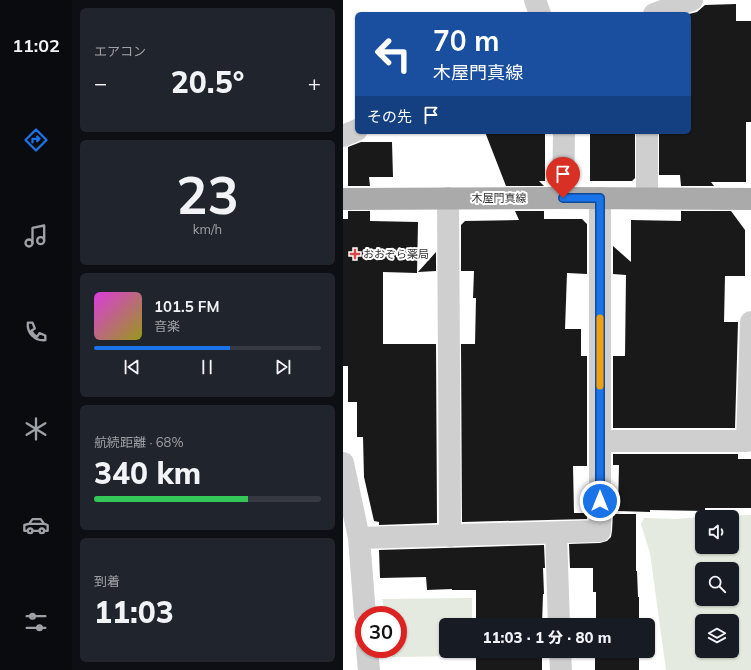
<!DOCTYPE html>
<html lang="ja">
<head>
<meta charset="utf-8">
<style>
	:root { --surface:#171b24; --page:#20242c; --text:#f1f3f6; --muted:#9ea1a6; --line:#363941; --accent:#1a73e8 }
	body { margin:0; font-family:Mulish,"Noto Sans JP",sans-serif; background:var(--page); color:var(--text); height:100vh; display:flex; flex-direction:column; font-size:15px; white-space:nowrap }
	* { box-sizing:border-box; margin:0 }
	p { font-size:13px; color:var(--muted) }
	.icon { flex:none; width:22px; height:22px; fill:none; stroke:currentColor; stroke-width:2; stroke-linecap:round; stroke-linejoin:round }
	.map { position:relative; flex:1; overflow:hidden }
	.side { display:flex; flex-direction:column; gap:8px; padding:8px; background:#0d0f14; width:271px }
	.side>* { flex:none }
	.top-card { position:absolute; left:12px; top:12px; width:336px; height:122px; border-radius:6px; box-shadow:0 1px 3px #0004; background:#1a4fa0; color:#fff; overflow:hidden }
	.controls { position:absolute; left:352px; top:510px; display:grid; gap:8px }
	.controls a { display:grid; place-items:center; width:44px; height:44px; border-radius:6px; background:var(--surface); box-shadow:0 1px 3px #0004; font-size:20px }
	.speed { position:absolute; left:12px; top:606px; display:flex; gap:8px; font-size:20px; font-weight:700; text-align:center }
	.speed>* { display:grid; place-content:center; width:52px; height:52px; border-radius:50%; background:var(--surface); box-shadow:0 1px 3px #0004; line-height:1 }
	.speed .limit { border:6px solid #d22; background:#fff; color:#111 }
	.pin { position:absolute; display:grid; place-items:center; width:34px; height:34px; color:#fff; margin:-41px -17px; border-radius:50% 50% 50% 0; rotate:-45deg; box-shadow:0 0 4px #0007 }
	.pin .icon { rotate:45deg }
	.me { position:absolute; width:44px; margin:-22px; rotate:0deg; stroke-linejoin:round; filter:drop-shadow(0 0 3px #0008) }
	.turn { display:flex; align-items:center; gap:14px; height:84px; padding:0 12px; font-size:18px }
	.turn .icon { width:52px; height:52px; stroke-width:2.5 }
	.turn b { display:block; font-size:28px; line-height:34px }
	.then { display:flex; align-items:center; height:38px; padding:0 12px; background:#0003; gap:8px; font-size:15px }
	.big { font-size:30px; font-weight:800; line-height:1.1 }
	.side .card { flex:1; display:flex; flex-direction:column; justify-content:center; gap:6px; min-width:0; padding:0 14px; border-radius:6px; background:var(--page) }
	.side .dial { align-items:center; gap:0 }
	.dial b { font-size:52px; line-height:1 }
	.song { display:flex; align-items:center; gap:12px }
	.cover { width:48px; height:48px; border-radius:6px; background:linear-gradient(135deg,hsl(300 70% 55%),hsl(60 70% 35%)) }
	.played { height:4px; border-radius:2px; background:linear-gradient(90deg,var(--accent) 60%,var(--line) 60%) }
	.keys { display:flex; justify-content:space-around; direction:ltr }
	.heat { display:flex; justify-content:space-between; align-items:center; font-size:22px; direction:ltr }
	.charge { height:6px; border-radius:3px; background:linear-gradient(90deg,#34c759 68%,var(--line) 0) }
	.trip { position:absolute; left:96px; top:618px; width:216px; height:40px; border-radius:6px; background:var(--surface); box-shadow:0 1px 3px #0004; font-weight:800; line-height:40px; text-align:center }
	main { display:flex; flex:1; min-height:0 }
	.dock { display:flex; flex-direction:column; width:72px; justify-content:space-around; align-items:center; background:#090b0e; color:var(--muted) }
	.dock .icon { width:28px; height:28px }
	.dock .active { color:var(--accent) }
	.dock b { font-size:18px; color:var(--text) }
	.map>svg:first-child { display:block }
	.green { fill:#e4eadf; fill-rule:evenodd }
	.building { fill:#191919 }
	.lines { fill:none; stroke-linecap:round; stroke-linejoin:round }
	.minor { stroke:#cfcfcf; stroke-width:22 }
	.major { stroke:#aaa; stroke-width:22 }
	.route-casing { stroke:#114b97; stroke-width:10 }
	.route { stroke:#1a73e8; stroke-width:7 }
	.slow { stroke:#f59e0b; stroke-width:7 }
	.poi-dot { fill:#d74a46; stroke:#fff; stroke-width:1.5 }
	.labels { text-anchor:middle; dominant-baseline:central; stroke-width:4; stroke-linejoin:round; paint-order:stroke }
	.street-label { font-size:11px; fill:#323232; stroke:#fff }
	.poi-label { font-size:11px; fill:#323232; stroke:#fff; text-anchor:start }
</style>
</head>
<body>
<main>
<nav class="dock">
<b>11:02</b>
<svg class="icon active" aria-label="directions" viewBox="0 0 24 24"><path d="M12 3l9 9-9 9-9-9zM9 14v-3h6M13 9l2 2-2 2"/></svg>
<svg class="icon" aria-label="music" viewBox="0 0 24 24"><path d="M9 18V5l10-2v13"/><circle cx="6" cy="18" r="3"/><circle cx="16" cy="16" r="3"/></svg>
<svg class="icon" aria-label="phone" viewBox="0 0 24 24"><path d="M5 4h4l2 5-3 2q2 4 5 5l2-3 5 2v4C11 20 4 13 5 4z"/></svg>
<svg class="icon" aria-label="climate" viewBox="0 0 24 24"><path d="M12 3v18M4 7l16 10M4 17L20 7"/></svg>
<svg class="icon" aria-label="car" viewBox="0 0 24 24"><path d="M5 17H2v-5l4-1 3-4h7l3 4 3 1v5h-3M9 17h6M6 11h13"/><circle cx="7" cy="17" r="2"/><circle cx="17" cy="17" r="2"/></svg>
<svg class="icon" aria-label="filters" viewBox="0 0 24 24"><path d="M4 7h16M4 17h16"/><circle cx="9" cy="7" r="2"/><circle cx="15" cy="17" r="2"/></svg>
</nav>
<section class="side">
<div class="card"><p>エアコン</p>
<div class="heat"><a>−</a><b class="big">20.5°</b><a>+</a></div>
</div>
<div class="card dial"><b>23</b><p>km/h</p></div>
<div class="card">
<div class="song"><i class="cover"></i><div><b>101.5 FM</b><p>音楽</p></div></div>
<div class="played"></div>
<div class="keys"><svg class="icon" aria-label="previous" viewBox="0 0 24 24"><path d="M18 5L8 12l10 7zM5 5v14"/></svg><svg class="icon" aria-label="pause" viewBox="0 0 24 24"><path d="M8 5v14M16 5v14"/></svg><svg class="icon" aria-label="next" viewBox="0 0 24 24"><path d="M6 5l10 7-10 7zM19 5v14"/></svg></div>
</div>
<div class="card"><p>航続距離 · 68%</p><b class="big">340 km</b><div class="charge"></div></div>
<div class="card"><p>到着</p><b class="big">11:03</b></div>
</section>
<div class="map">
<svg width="408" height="670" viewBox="0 0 408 670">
	<rect width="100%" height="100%" fill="#fff"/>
	<path class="green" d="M 408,515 L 408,670 L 323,670 L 307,553 L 298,524 L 301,518 L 332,519 L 359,517 L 359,547 L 389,547 L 389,517 L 367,517 ZM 359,569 L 389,569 L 389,599 L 359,599 ZM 359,621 L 389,621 L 389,651 L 359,651 Z
		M 129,598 L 129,625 L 103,625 L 103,651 L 130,651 L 130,656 L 49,657 L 47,649 L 55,649 L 55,615 L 42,615 L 39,599 Z"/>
	<path class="building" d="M 393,4 L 393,21 L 408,21 L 408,122 L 403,122 L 403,182 L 368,182 L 371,186 L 338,186 L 337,175 L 316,175 L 316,132 L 346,132 L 346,14 L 354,12 L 362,5 Z
		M 142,132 L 202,132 L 202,181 L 196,181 L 201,186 L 163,186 Z
		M 247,132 L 292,132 L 292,178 L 289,181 L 247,181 Z
		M 18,142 L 49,142 L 50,177 L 26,177 L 27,186 L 5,186 L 5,147 Z
		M 5,211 L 27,211 L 27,221 L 75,222 L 74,273 L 40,272 L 40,344 L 93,344 L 94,523 L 36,525 L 36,522 L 31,521 L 21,477 L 20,437 L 14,437 L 14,402 L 5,402 L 5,366 L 0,366 L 0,219 L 5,219 Z
		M 172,211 L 201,211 L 201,219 L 239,219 L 244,224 L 244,274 L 224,273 L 222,329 L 238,329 L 238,356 L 244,356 L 244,466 L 230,466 L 231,513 L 244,513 L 244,519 L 119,522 L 118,344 L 132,344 L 133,298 L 130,298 L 131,271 L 118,271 L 118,225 L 122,221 L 176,220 Z
		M 338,211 L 388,211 L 402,230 L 402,276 L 382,276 L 381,322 L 395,322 L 392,428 L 270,428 L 270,356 L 282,356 L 283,275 L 270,274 L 270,246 L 288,262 L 288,220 L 338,221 Z
		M 93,252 L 93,271 L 75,272 Z
		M 270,454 L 395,454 L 395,459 L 408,459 L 408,508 L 362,508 L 362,511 L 307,510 L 307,512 L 275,511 L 276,465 L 270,465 Z
		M 270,514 L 293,514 L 293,571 L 294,571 L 295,597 L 296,597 L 296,625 L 253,625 L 253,592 L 250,592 L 250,568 L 227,568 L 226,544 L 257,543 L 264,541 L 268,537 L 269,531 Z
		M 201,545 L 202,568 L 200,568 L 201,594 L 200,594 L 199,625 L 133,625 L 133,590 L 109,590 L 109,589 L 84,590 L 83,577 L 37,578 L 36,550 Z
		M 133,651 L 199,651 L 199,670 L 133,670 Z
		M 252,651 L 296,651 L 296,670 L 252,670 Z"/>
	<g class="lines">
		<path class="minor" d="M 192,0 L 197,14
			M 311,14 L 349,0
			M 0,136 L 14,130
			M 105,198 L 107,536
			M 220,198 L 221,132
			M 304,198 L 304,132
			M 257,441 L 404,441 L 408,322
			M 0,463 L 16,538 L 22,615
			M 213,533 L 216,625
			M 16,538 L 257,531 L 257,198
			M 24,649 L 26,670
			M 217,651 L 218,670"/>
		<path class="major" d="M 0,199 L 220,198 L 408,199"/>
	</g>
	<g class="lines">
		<g class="route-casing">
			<path id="route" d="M 220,198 L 257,198 L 257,501"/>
		</g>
		<use href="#route" class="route"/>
		<path class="slow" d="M 257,318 L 257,386"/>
	</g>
	<path class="poi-dot" d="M10 248h4v4h4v4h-4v4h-4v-4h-4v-4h4z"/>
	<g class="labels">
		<g class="street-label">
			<text x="156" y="198">木屋門真線</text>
		</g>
		<g class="poi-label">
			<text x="20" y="254">おおぞら薬局</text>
		</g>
	</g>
</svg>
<div class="controls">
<a><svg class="icon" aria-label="sound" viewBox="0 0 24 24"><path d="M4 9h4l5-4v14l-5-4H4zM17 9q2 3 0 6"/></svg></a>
<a><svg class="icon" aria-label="search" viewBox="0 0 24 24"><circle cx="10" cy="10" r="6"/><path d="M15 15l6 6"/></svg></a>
<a><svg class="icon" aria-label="layers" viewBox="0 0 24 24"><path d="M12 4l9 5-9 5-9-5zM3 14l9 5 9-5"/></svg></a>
</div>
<div class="speed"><div class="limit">30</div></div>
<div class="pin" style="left:220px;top:198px;background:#d93025"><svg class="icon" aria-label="arrive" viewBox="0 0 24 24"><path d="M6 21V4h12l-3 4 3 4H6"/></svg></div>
<svg class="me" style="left:257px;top:501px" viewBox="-20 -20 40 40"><circle r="17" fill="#1a73e8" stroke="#fff" stroke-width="3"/><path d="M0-11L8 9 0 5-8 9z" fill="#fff"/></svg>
<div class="trip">11:03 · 1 分 · 80 m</div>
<div class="top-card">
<div class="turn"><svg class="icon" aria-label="left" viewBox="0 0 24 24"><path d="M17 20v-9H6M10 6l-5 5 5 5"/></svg><div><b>70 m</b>木屋門真線</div></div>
<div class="then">その先<svg class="icon" aria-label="arrive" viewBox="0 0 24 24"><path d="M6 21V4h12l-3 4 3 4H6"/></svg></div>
</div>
</div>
</main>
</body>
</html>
